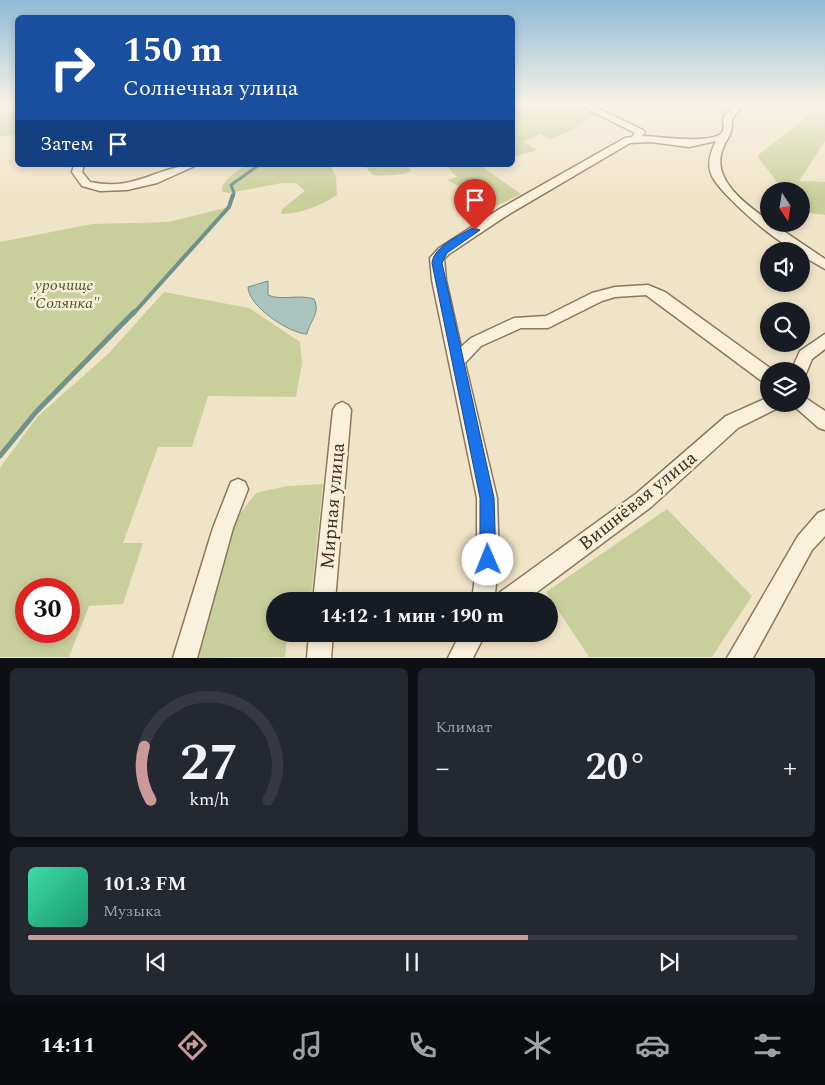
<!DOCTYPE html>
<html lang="ru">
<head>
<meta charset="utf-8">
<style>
	:root { --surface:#171b24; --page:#242831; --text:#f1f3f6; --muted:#9ea1a6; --line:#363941; --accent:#cc999b }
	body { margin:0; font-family:Spectral,serif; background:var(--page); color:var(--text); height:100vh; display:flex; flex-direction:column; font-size:19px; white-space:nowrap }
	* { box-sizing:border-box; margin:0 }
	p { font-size:16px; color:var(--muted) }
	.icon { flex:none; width:28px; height:28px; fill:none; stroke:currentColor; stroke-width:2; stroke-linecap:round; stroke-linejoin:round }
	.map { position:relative; height:658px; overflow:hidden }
	.details { display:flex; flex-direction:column; gap:10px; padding:10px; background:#0d0f14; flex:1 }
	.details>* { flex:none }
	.guide { position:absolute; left:15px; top:15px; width:500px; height:152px; border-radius:8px; box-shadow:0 2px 8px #0003; background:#1a4fa0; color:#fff; overflow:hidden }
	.needle { width:32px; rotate:168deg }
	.tools { position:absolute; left:760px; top:182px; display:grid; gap:10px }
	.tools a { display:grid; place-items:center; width:50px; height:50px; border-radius:50%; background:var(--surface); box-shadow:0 2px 8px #0003; font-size:25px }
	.speed { position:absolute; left:15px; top:578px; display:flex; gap:10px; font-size:25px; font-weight:700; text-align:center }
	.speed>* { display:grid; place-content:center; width:65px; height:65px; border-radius:50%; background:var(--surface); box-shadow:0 2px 8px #0003; line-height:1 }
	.speed .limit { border:8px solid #d22; background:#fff; color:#111 }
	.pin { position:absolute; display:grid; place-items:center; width:42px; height:42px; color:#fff; margin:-51px -21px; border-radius:50% 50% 50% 0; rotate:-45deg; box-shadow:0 0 5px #0007 }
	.pin .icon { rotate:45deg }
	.me { position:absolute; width:55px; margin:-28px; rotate:359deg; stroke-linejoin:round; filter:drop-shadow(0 0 4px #0008) }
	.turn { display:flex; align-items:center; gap:18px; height:105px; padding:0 25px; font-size:22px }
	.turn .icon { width:65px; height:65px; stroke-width:2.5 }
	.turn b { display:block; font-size:35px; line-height:42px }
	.then { display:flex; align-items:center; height:48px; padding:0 25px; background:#0003; gap:10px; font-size:19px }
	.big { font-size:38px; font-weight:700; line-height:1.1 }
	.details .card { flex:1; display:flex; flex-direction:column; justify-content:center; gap:8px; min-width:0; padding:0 18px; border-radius:8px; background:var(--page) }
	.details .dial { align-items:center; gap:0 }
	.dial svg { height:130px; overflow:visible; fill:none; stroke:var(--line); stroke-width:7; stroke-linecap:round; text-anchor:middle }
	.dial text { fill:var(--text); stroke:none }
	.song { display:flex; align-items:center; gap:15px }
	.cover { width:60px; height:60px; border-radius:8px; background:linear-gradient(135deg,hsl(160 70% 55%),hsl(160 70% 35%)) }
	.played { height:5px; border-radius:2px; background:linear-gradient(90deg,var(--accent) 65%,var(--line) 65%) }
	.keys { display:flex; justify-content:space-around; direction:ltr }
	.heat { display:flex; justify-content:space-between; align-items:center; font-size:28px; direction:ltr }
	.details .tiles { flex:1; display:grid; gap:10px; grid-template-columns:1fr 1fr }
	.card:last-child { grid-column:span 2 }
	.trip { position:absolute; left:266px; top:592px; width:292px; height:50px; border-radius:25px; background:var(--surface); box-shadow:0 2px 8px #0003; font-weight:700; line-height:50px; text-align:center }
	.tabs { display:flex; height:80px; justify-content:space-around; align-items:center; background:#090b0e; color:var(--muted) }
	.tabs .icon { width:35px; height:35px }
	.tabs .current { color:var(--accent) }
	.tabs b { font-size:22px; color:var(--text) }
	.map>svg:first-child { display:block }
	.green { fill:#c9cf9b; fill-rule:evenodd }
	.water { fill:#a9c4bc; stroke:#6f938a }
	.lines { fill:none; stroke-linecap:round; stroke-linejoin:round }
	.stream-far2 { stroke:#6f938a; stroke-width:3 }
	.stream-far1 { stroke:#6f938a; stroke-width:4 }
	.stream { stroke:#6f938a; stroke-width:5 }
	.minor-casing { stroke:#8d765c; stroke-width:3 }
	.minor { fill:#faf1dc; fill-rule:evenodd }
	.route { fill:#1a73e8; stroke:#114b97 }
	.labels { text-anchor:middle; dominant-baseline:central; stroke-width:5; stroke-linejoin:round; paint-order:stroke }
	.park-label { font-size:16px; font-style:italic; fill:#4d5a26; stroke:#f7eed8 }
	.near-street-label { font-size:19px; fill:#3d2e20; stroke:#f7eed8 }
</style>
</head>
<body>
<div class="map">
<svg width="825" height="658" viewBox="0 0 825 658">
	<rect width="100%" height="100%" fill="#f0e4c8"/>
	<path class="green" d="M 513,105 L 577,105 L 597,114 L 574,129 L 550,139 L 540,134 L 524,142 L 537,150 L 513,157 Z
		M 17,111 L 17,135 L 0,136 L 0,115 Z
		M 812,113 L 825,114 L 825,141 L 799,181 L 825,182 L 825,215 L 801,212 L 801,191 L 784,191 L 757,156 Z
		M 246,165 L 330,165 L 336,176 L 337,195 C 321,205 301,214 281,214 L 282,209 L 305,191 L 296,183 L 282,183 L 229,193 L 222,192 L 222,186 L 229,177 Z
		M 364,165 L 408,165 L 411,171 C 401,176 384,176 373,175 Z
		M 446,165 L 487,165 L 483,166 L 488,171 L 521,194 L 496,206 L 447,180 L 457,177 Z
		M 229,207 L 126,321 L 36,412 L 0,456 L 0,242 L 92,224 L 168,222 Z
		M 164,292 L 249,308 L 300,342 L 302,363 L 296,397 L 208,396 L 192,447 L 158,447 L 123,543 L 143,543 L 123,604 L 89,606 L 69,657 L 0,657 L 0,468 L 37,417 L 109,353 ZM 26,589 L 69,589 L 69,631 L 26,631 Z
		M 323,484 L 311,597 L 308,601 L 275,601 L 275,634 L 290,634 L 287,639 L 285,657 L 197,658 L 233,523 L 256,493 L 287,486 Z
		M 667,509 L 752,596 L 712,657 L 589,657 L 546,592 Z"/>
	<path class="water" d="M 268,281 L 268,295 C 280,301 299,294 314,299 C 321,313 310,320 307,334 C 290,334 248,306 248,287 Z"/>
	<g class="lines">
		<path class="stream-far2" d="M 233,197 L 234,193 L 231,185 L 259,165"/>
		<path class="stream-far1" d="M 133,314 L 229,207 L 233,195"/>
		<path class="stream" d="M 0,456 L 36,412 L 134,312"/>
		<g class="minor-casing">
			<path id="minor" d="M 579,105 L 591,105 L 643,130 L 645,132 L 642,136 C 656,136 716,146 723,131 C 725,127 722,121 724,116 L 735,105 L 744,105 L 732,119 C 733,136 727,136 722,151 C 712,181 747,205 769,221 L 769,224 L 773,224 L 825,259 L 825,269 L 801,255 L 801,251 C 784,251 722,195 713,178 C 706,166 710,153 716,141 L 689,147 L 651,142 L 630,143 L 506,216 L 449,254 L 444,259 L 446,280 L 461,347 L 471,338 L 514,318 L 546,316 L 592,293 L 615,287 L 648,285 L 665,292 L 774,371 L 769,371 L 769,384 L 763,382 L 646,295 L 615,297 L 602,301 L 548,328 L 521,328 L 481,346 L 465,363 L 497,498 L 499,560 L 494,601 L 472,601 L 477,560 L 477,498 L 432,280 L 430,258 L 439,248 L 498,210 L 625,138 L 632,137 L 635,133 Z
				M 74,165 L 84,165 L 82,172 L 90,182 C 137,192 158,165 197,165 L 157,183 L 127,190 L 100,191 L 82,186 L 72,172 Z
				M 825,334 L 825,349 L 812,359 L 805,376 L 801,377 L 801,371 L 791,371 L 800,351 Z
				M 801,395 L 825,411 L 825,430 L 819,428 L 795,407 L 793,404 L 801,404 Z
				M 769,397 L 769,404 L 778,404 L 776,409 L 738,428 L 651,507 L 525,601 L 496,601 L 499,593 L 637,493 L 726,416 Z
				M 342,402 L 348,405 L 351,410 L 335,601 L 313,601 L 333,410 L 336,405 Z
				M 238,479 L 245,482 L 248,489 L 233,528 L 197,658 L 173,658 L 213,528 L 231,482 Z
				M 825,510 L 825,536 L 812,550 L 753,658 L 727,658 L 798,536 L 818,513 Z
				M 309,634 L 333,634 L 331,658 L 307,658 Z
				M 460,634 L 485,634 L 473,658 L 448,658 Z"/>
		</g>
		<use href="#minor" class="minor"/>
	</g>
	<linearGradient id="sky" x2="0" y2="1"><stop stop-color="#8fbad6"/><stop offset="0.53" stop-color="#f8f3e6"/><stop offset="1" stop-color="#f8f3e6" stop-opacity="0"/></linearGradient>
	<rect width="825" height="197" fill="url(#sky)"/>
	<path class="route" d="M 472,228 L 480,230 L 447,253 L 442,263 L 494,498 L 496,560 L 494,565 L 488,568 L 482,565 L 480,560 L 480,498 L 432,263 C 434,246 459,236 472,228 Z"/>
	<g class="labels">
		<g class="park-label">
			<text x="64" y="285">урочище<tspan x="64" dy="18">"Солянка"</tspan></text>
		</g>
		<g class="near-street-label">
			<text transform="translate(638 501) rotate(-39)">Вишнёвая улица</text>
			<text transform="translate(333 506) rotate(-85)">Мирная улица</text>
		</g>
	</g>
</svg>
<div class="tools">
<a><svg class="needle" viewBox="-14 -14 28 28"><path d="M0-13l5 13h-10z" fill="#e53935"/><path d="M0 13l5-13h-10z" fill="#9ea1a6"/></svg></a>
<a><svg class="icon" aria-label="sound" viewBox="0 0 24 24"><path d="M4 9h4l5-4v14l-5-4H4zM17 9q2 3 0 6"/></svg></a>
<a><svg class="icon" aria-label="search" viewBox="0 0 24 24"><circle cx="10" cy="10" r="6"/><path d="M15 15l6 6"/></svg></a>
<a><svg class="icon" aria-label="layers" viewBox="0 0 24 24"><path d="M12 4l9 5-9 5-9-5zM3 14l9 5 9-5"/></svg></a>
</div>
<div class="speed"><div class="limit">30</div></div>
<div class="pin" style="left:475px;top:230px;background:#d93025"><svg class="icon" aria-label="arrive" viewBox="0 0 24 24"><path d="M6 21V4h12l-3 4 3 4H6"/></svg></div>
<svg class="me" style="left:488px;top:560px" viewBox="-20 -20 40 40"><circle r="19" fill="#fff"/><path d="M0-13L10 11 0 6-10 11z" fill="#1a73e8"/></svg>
<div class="trip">14:12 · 1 мин · 190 m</div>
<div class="guide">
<div class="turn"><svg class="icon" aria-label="right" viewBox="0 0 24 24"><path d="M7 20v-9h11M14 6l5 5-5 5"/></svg><div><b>150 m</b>Солнечная улица</div></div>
<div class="then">Затем<svg class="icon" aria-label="arrive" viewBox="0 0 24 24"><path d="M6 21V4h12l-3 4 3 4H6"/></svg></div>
</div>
</div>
<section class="details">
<div class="tiles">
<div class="card dial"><svg viewBox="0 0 100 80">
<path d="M14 69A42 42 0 1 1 86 69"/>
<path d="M14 69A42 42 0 0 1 10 36" stroke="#cc999b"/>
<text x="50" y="56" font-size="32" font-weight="700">27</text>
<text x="50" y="72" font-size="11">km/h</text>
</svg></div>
<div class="card"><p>Климат</p>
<div class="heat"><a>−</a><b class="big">20°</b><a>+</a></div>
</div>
<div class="card">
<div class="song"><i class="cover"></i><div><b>101.3 FM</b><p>Музыка</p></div></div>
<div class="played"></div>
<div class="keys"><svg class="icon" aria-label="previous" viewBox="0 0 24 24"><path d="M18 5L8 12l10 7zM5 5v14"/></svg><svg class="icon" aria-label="pause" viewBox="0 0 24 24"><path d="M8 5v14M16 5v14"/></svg><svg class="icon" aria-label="next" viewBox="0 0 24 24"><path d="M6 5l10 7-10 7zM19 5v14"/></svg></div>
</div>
</div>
</section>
<nav class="tabs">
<b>14:11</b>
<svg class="icon current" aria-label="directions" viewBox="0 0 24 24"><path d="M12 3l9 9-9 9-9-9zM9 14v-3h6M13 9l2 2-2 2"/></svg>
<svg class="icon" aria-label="music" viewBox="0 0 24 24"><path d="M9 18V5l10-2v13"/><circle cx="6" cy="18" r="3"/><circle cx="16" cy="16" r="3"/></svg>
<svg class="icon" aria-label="phone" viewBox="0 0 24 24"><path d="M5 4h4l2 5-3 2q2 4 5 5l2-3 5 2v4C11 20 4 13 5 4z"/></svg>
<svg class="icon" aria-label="climate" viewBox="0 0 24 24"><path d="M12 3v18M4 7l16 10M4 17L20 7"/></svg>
<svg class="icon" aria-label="car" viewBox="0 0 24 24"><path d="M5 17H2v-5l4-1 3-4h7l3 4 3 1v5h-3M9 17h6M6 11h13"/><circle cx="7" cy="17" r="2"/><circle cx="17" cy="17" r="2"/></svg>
<svg class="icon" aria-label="filters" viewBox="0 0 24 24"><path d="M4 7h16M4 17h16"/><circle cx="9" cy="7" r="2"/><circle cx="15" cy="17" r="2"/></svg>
</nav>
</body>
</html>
